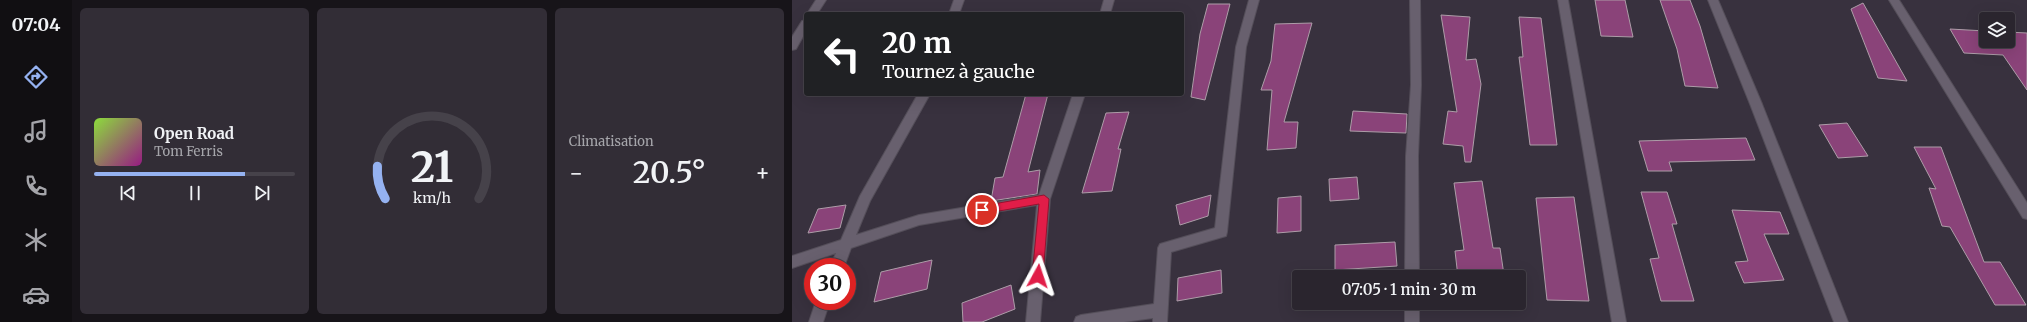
<!DOCTYPE html>
<html lang="fr">
<head>
<meta charset="utf-8">
<style>
	:root { --surface:#2a252e; --page:#322d36; --text:#f1f3f6; --muted:#a5a5aa; --line:#46424a; --accent:#95b2f1 }
	body { margin:0; font-family:Merriweather,serif; background:var(--page); color:var(--text); height:100vh; display:flex; flex-direction:column; font-size:15px; white-space:nowrap }
	* { box-sizing:border-box; margin:0 }
	p { font-size:13px; color:var(--muted) }
	.icon { flex:none; width:22px; height:22px; fill:none; stroke:currentColor; stroke-width:2; stroke-linecap:round; stroke-linejoin:round }
	.map { position:relative; flex:1; overflow:hidden }
	.details { display:flex; flex-direction:column; gap:8px; padding:8px; background:#171419; width:720px }
	.details>* { flex:none }
	.hud { position:absolute; left:12px; top:12px; width:380px; height:84px; border-radius:4px; box-shadow:0 4px 16px #0002,0 0 0 1px var(--line); background:#202124; color:#fff; overflow:hidden }
	.controls { position:absolute; left:1187px; top:12px; display:grid; gap:8px }
	.controls a { display:grid; place-items:center; width:36px; height:36px; border-radius:4px; background:var(--surface); box-shadow:0 4px 16px #0002,0 0 0 1px var(--line); font-size:20px }
	.speed { position:absolute; left:12px; top:258px; display:flex; gap:8px; font-size:20px; font-weight:700; text-align:center }
	.speed>* { display:grid; place-content:center; width:52px; height:52px; border-radius:50%; background:var(--surface); box-shadow:0 4px 16px #0002,0 0 0 1px var(--line); line-height:1 }
	.speed .limit { border:6px solid #d22; background:#fff; color:#111 }
	.pin { position:absolute; display:grid; place-items:center; width:34px; height:34px; color:#fff; margin:-17px; border:2px solid #fff; border-radius:50%; box-shadow:0 1px 4px #0007 }
	.me { position:absolute; width:44px; margin:-22px; rotate:5deg; stroke-linejoin:round; filter:drop-shadow(0 0 3px #0008) }
	.turn { display:flex; align-items:center; gap:14px; height:84px; padding:0 12px; font-size:18px }
	.turn .icon { width:52px; height:52px; stroke-width:2.5 }
	.turn b { display:block; font-size:28px; line-height:34px }
	.big { font-size:30px; font-weight:600; line-height:1.1 }
	.details .card { flex:1; display:flex; flex-direction:column; justify-content:center; gap:6px; min-width:0; padding:0 14px; border-radius:6px; background:var(--page) }
	.details .dial { align-items:center; gap:0 }
	.dial svg { height:104px; overflow:visible; fill:none; stroke:var(--line); stroke-width:7; stroke-linecap:round; text-anchor:middle }
	.dial text { fill:var(--text); stroke:none }
	.song { display:flex; align-items:center; gap:12px }
	.cover { width:48px; height:48px; border-radius:6px; background:linear-gradient(135deg,hsl(90 70% 55%),hsl(310 70% 35%)) }
	.played { height:4px; border-radius:2px; background:linear-gradient(90deg,var(--accent) 75%,var(--line) 75%) }
	.keys { display:flex; justify-content:space-around; direction:ltr }
	.heat { display:flex; justify-content:space-between; align-items:center; font-size:22px; direction:ltr }
	.details .tiles { flex:1; display:grid; gap:8px; grid-template-columns:repeat(3,1fr) }
	.trip { position:absolute; left:500px; top:270px; width:234px; height:40px; border-radius:4px; background:var(--surface); box-shadow:0 4px 16px #0002,0 0 0 1px var(--line); font-weight:600; line-height:40px; text-align:center }
	main { display:flex; flex:1; min-height:0 }
	.dock { display:flex; flex-direction:column; width:72px; justify-content:space-around; align-items:center; background:#110f12; color:var(--muted) }
	.dock .icon { width:28px; height:28px }
	.dock .on { color:var(--accent) }
	.dock b { font-size:18px; color:var(--text) }
	.map>svg:first-child { display:block }
	.building { fill:#8a4379; stroke:#ad9da8 }
	.lines { fill:none; stroke-linecap:round; stroke-linejoin:round }
	.minor-casing { stroke:#544e59; stroke-width:2 }
	.minor { fill:#68606e; fill-rule:evenodd }
	.route { fill:#e11d48; stroke:#92132f }
</style>
</head>
<body>
<main>
<nav class="dock">
<b>07:04</b>
<svg class="icon on" aria-label="directions" viewBox="0 0 24 24"><path d="M12 3l9 9-9 9-9-9zM9 14v-3h6M13 9l2 2-2 2"/></svg>
<svg class="icon" aria-label="music" viewBox="0 0 24 24"><path d="M9 18V5l10-2v13"/><circle cx="6" cy="18" r="3"/><circle cx="16" cy="16" r="3"/></svg>
<svg class="icon" aria-label="phone" viewBox="0 0 24 24"><path d="M5 4h4l2 5-3 2q2 4 5 5l2-3 5 2v4C11 20 4 13 5 4z"/></svg>
<svg class="icon" aria-label="climate" viewBox="0 0 24 24"><path d="M12 3v18M4 7l16 10M4 17L20 7"/></svg>
<svg class="icon" aria-label="car" viewBox="0 0 24 24"><path d="M5 17H2v-5l4-1 3-4h7l3 4 3 1v5h-3M9 17h6M6 11h13"/><circle cx="7" cy="17" r="2"/><circle cx="17" cy="17" r="2"/></svg>
</nav>
<section class="details">
<div class="tiles">
<div class="card">
<div class="song"><i class="cover"></i><div><b>Open Road</b><p>Tom Ferris</p></div></div>
<div class="played"></div>
<div class="keys"><svg class="icon" aria-label="previous" viewBox="0 0 24 24"><path d="M18 5L8 12l10 7zM5 5v14"/></svg><svg class="icon" aria-label="pause" viewBox="0 0 24 24"><path d="M8 5v14M16 5v14"/></svg><svg class="icon" aria-label="next" viewBox="0 0 24 24"><path d="M6 5l10 7-10 7zM19 5v14"/></svg></div>
</div>
<div class="card dial"><svg viewBox="0 0 100 80">
<path d="M14 69A42 42 0 1 1 86 69"/>
<path d="M14 69A42 42 0 0 1 8 44" stroke="#95b2f1"/>
<text x="50" y="56" font-size="32" font-weight="700">21</text>
<text x="50" y="72" font-size="11">km/h</text>
</svg></div>
<div class="card"><p>Climatisation</p>
<div class="heat"><a>−</a><b class="big">20.5°</b><a>+</a></div>
</div>
</div>
</section>
<div class="map">
<svg width="1235" height="322" viewBox="0 0 1235 322">
	<rect width="100%" height="100%" fill="#38313e"/>
	<path class="building" d="M 803,0 L 833,0 L 841,37 L 809,36 Z
		M 868,0 L 898,0 L 908,26 L 926,88 L 893,86 L 885,49 Z
		M 1071,3 L 1115,81 L 1086,78 L 1059,9 Z
		M 416,4 L 438,4 L 413,100 L 399,97 L 408,34 Z
		M 649,15 L 678,17 L 674,60 L 684,59 L 689,84 L 679,162 L 673,162 L 671,146 L 651,144 L 656,111 L 665,112 Z
		M 727,17 L 749,18 L 765,145 L 738,145 L 727,57 L 731,57 Z
		M 520,23 L 492,122 L 506,122 L 504,148 L 475,150 L 480,90 L 469,90 L 479,61 L 483,24 Z
		M 1158,29 L 1194,31 L 1194,41 L 1216,41 L 1216,32 L 1235,33 L 1235,90 L 1211,55 L 1172,53 Z
		M 234,94 L 256,94 L 236,172 L 248,170 L 245,194 L 199,201 L 203,178 L 211,177 Z
		M 561,111 L 615,114 L 614,133 L 558,131 Z
		M 337,112 L 326,149 L 329,149 L 320,191 L 290,193 L 314,113 Z
		M 1055,123 L 1076,156 L 1046,158 L 1027,125 Z
		M 954,138 L 963,160 L 877,162 L 880,171 L 856,171 L 847,141 Z
		M 1122,147 L 1149,147 L 1192,262 L 1208,262 L 1234,305 L 1203,305 L 1158,227 L 1150,226 L 1137,188 L 1144,189 Z
		M 565,177 L 567,199 L 538,201 L 537,179 Z
		M 690,181 L 701,248 L 708,248 L 712,275 L 666,277 L 663,251 L 672,250 L 662,183 Z
		M 849,192 L 875,192 L 885,224 L 880,224 L 902,301 L 869,301 L 858,259 L 867,258 Z
		M 419,195 L 416,216 L 388,225 L 384,205 Z
		M 509,196 L 509,231 L 485,233 L 486,198 Z
		M 782,197 L 797,301 L 755,300 L 744,198 Z
		M 54,205 L 48,228 L 16,233 L 26,209 Z
		M 940,210 L 988,212 L 997,234 L 972,234 L 992,280 L 952,283 L 943,262 L 956,261 Z
		M 603,242 L 605,266 L 543,270 L 543,245 Z
		M 140,260 L 135,289 L 82,302 L 89,272 Z
		M 429,270 L 430,293 L 385,301 L 386,278 Z
		M 219,285 L 223,309 L 190,322 L 171,322 L 170,303 Z"/>
	<g class="lines">
		<g class="minor-casing">
			<path id="minor" d="M 24,0 L 34,0 L 25,14 L 15,14 Z
				M 162,0 L 172,0 L 167,14 L 157,14 Z
				M 312,0 L 322,0 L 318,14 L 308,14 Z
				M 457,0 L 467,0 L 454,47 L 435,232 L 434,236 L 379,252 L 375,322 L 361,322 L 361,318 L 332,322 L 282,322 L 284,317 L 289,315 L 362,304 L 366,248 L 368,244 L 423,228 L 444,47 Z
				M 618,0 L 628,0 L 629,85 L 626,156 L 627,277 L 613,277 L 614,156 L 619,85 Z
				M 766,0 L 776,0 L 834,322 L 820,322 Z
				M 916,0 L 926,0 L 970,104 L 1056,322 L 1042,322 L 958,104 Z
				M 1097,0 L 1107,0 L 1235,203 L 1235,219 L 1231,218 Z
				M 14,20 L 14,31 L 4,49 L 0,50 L 0,37 L 10,21 Z
				M 126,94 L 138,94 L 78,201 L 64,235 L 127,215 L 247,195 L 281,94 L 293,94 L 258,199 L 248,322 L 234,322 L 245,205 L 127,225 L 59,248 L 52,267 L 38,267 L 44,253 L 0,268 L 0,256 L 49,240 L 68,196 Z
				M 24,301 L 38,301 L 31,322 L 17,322 Z
				M 613,303 L 627,303 L 627,322 L 613,322 Z"/>
		</g>
		<use href="#minor" class="minor"/>
	</g>
	<path class="route" d="M 252,195 L 257,199 L 251,276 L 249,279 L 246,281 L 242,279 L 240,276 L 247,204 L 190,214 L 185,210 L 190,206 Z"/>
</svg>
<div class="controls">
<a><svg class="icon" aria-label="layers" viewBox="0 0 24 24"><path d="M12 4l9 5-9 5-9-5zM3 14l9 5 9-5"/></svg></a>
</div>
<div class="speed"><div class="limit">30</div></div>
<div class="pin" style="left:190px;top:210px;background:#d93025"><svg class="icon" aria-label="arrive" viewBox="0 0 24 24"><path d="M6 21V4h12l-3 4 3 4H6"/></svg></div>
<svg class="me" style="left:246px;top:276px" viewBox="-20 -20 40 40"><path d="M0-17L14 15 0 8-14 15z" fill="#e11d48" stroke="#fff" stroke-width="4"/></svg>
<div class="trip">07:05 · 1 min · 30 m</div>
<div class="hud">
<div class="turn"><svg class="icon" aria-label="left" viewBox="0 0 24 24"><path d="M17 20v-9H6M10 6l-5 5 5 5"/></svg><div><b>20 m</b>Tournez à gauche</div></div>
</div>
</div>
</main>
</body>
</html>
